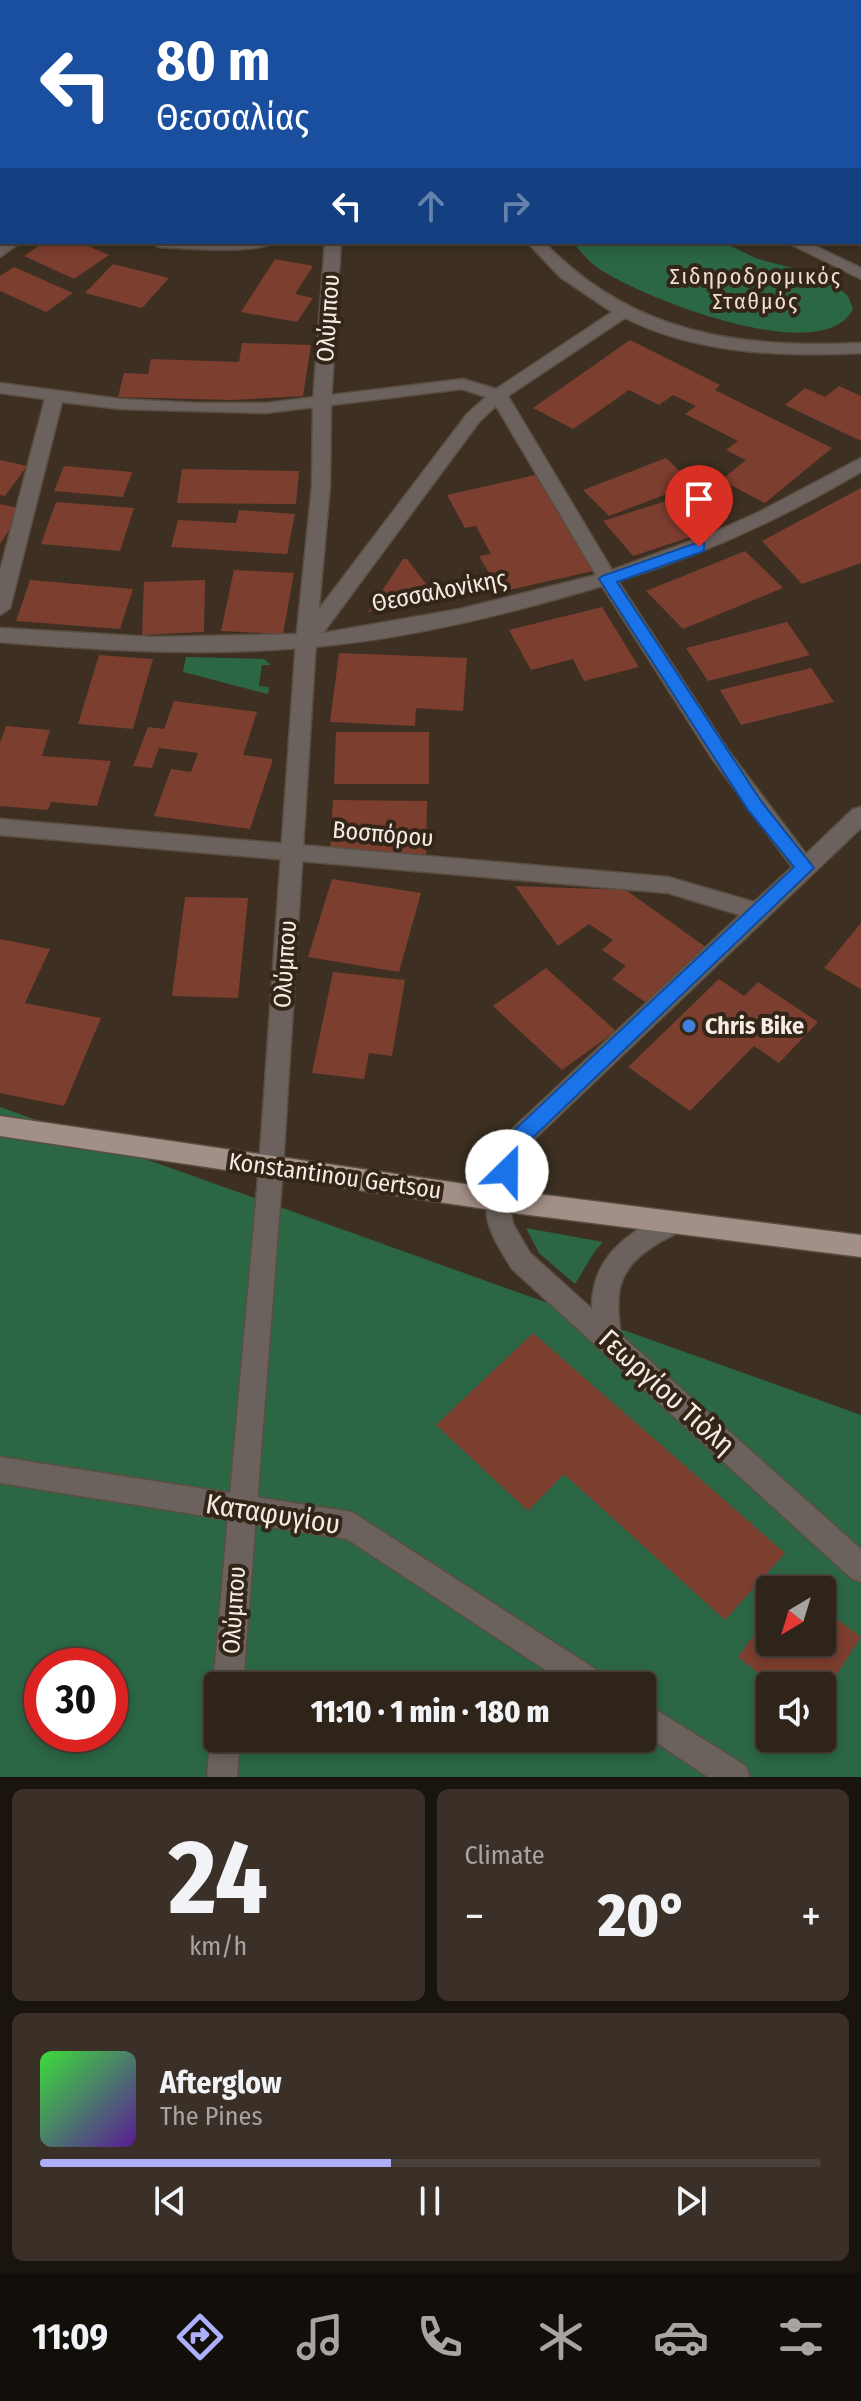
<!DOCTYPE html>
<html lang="en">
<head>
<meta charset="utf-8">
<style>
	:root { --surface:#2e241a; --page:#3a3027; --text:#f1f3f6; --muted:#a7a4a2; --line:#494139; --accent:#adaffb }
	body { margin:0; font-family:"Fira Sans Condensed",sans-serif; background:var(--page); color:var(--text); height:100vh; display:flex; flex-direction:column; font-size:30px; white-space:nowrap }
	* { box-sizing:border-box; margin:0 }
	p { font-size:26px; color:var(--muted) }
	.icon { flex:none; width:44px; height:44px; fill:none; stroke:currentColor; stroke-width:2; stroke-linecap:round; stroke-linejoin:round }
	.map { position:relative; height:1777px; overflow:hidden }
	.panel { display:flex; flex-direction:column; gap:12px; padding:12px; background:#19140e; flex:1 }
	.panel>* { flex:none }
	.banner { position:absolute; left:0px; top:0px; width:862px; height:244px; box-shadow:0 4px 12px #0003,0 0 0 2px var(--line); background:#1a4fa0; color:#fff; overflow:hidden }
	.needle { width:52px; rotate:218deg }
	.fabs { position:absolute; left:756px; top:1576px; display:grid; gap:16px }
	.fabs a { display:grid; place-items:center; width:80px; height:80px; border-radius:8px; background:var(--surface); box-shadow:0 4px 12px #0003,0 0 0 2px var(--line); font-size:40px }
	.speed { position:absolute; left:24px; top:1648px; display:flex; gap:16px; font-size:40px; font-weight:700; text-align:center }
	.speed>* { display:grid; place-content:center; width:104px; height:104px; border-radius:50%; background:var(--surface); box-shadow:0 4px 12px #0003,0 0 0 2px var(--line); line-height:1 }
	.speed .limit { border:12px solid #d22; background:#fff; color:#111 }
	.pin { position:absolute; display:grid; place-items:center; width:68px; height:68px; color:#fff; margin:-82px -34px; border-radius:50% 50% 50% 0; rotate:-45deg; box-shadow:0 0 8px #0007 }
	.pin .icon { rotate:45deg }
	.me { position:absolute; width:88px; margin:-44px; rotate:23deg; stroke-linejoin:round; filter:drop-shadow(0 0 6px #0008) }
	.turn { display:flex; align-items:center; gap:28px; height:168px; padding:0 24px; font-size:36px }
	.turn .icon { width:104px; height:104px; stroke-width:2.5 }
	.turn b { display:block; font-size:56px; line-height:68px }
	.lanes { display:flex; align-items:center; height:76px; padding:0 24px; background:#0003; justify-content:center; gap:40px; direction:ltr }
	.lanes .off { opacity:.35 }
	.big { font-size:60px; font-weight:800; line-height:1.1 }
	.panel .tile { flex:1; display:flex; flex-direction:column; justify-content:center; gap:12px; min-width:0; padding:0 28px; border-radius:12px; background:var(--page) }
	.panel .dial { align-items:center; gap:0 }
	.dial b { font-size:104px; line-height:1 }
	.song { display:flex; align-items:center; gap:24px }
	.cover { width:96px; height:96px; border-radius:12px; background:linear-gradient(135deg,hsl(120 70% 55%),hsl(270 70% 35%)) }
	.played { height:8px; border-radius:4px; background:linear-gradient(90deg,var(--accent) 45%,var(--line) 45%) }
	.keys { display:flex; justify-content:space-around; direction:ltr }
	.heat { display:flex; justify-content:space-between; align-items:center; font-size:44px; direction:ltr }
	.panel .tiles { flex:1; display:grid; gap:12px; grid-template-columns:1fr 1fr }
	.tile:last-child { grid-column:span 2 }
	.trip { position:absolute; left:204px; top:1672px; width:452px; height:80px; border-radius:8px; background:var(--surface); box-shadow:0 4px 12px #0003,0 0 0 2px var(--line); font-weight:800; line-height:80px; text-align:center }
	.tabs { display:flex; height:128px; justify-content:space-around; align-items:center; background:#120e0a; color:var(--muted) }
	.tabs .icon { width:56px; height:56px }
	.tabs .active { color:var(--accent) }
	.tabs b { font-size:36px; color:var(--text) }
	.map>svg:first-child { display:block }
	.green { fill:#2b6645; fill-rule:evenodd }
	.building { fill:#7c3e2f }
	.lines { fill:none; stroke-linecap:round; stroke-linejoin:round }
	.minor-casing { stroke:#5a4e41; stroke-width:3 }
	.tertiary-casing { stroke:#5a4e41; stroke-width:3 }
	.primary-casing { stroke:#5a4e41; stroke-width:3 }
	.minor { fill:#6b615d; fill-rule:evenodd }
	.tertiary { fill:#6b615d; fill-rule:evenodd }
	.primary { fill:#a28f87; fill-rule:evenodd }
	.route { fill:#1a73e8; stroke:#114b97; stroke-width:2 }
	.shop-dot { fill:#3f7fe0; stroke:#332619; stroke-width:3 }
	.labels { text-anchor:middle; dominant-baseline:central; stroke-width:8; stroke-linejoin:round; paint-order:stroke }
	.far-neighbourhood-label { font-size:22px; letter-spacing:2px; fill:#f2e0cf; stroke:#332619 }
	.street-label { font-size:24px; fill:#f4ebe3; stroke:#332619 }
	.poi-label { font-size:24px; font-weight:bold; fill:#f4ebe3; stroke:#332619; text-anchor:start }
	.near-street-label { font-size:28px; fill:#f4ebe3; stroke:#332619 }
</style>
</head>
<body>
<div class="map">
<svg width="861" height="1777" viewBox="0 0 861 1777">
	<rect width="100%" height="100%" fill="#3d3022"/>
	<path class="green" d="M 573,242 L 722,242 L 758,259 L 796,269 L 835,285 L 848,296 L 853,309 C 823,370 640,297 598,268 C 589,262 580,251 573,242 Z
		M 186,657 L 264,659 L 271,665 L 262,665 L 259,686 L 269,687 L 268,694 L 183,672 Z
		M 0,1107 L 861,1415 L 861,1777 L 0,1777 ZM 770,1590 L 822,1590 L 822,1642 L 770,1642 ZM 42,1666 L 110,1666 L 110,1734 L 42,1734 ZM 218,1686 L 642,1686 L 642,1738 L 218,1738 ZM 770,1686 L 822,1686 L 822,1738 L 770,1738 Z
		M 526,1228 L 603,1242 L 595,1251 L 575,1284 L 539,1253 Z"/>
	<path class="building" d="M 44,242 L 79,242 L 109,255 L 74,279 L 24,256 Z
		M 275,259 L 313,266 L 295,294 L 313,298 L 297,322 L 241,312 Z
		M 113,264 L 169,278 L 142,308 L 85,293 Z
		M 14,267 L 73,293 L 46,312 L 0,291 L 0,276 Z
		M 630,340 L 720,385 L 715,390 L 832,448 L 765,503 L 721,480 L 746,460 L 726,450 L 738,441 L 685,414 L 696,406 L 673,395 L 659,405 L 629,390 L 573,429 L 533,408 Z
		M 242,343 L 311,345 L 303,396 L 232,400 L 118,397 L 124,373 L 148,374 L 151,359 L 239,362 Z
		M 839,386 L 861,396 L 861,441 L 785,405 L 805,388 L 825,397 Z
		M 666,458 L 693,484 L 609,516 L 583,490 Z
		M 0,460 L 27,466 L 5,496 L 0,495 Z
		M 64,466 L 132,472 L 123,497 L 54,491 Z
		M 182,469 L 299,471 L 296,504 L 177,503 Z
		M 535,475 L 593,571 L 500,592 L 479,556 L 491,554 L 476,526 L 465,528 L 447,495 Z
		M 861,488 L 861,563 L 802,584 L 762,541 Z
		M 691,493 L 721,527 L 633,556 L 603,521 Z
		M 56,502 L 134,508 L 120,551 L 41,544 Z
		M 0,504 L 23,509 L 0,544 Z
		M 239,510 L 295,514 L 287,554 L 171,547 L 178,520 L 236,523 Z
		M 745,551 L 783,588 L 683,629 L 646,591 Z
		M 403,559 L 407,559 L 439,601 L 368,612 Z
		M 234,570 L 294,573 L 283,634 L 221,631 Z
		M 30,580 L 133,589 L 120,629 L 16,621 Z
		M 205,580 L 204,632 L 142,635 L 144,582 Z
		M 602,607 L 639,667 L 584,681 L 573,659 L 531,670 L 509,630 Z
		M 787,622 L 810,655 L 708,681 L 686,648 Z
		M 339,653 L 467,658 L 463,711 L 416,708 L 415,726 L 330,722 Z
		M 99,655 L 153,659 L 133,729 L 78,724 Z
		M 811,668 L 834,702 L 741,725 L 720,690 Z
		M 174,701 L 257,712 L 243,755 L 273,759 L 250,829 L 154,816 L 171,769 L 191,772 L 198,753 L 159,748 L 152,768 L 133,766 L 148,727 L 164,729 Z
		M 6,726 L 50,730 L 42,756 L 111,761 L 97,806 L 51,802 L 48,810 L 0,806 L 0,743 Z
		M 336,732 L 429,732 L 429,784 L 334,784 Z
		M 333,800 L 427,801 L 426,854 L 330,853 Z
		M 332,879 L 421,893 L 399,972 L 308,957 Z
		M 515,886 L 626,890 L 707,948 L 648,1004 L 612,979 L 626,966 L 602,950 L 613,940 L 589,924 L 558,946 Z
		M 185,897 L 248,898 L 238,998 L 172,996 Z
		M 861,923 L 861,989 L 824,968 Z
		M 0,939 L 50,949 L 25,1003 L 101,1018 L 64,1106 L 0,1093 Z
		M 546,968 L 616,1031 L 562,1070 L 493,1006 Z
		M 333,972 L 405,980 L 392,1056 L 369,1053 L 364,1079 L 312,1073 Z
		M 719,979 L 744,996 L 758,982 L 818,1022 L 779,1063 L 754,1046 L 690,1111 L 628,1067 Z
		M 533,1333 L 785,1553 L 725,1620 L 564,1474 L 528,1511 L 436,1425 Z
		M 822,1608 L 861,1637 L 822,1697 L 822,1686 L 775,1686 L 738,1657 L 770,1613 L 770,1642 L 822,1642 Z"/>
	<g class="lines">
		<g class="minor-casing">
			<path id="minor" d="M 0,194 L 2,195 L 2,205 L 0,204 Z
				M 151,242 L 273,242 C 258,255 182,248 159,247 Z
				M 527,242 L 544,242 C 632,334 739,349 861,343 L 861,353 C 782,357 697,354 625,318 L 508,396 L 612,570 L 710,534 L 759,512 L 861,458 L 861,472 C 784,517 704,555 618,581 L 728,750 L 806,854 L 853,809 L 861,807 L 861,828 L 526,1147 L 511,1200 L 508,1208 L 499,1211 L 490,1208 L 487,1200 L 506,1135 L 740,915 L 668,893 L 0,835 L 0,819 L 668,877 L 754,902 L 792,867 L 713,760 L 602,586 C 512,613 417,637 323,646 C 215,657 107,651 0,642 L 0,628 L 152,637 L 300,634 L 467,414 L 486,397 L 462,389 L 266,413 L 120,409 L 62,402 L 10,608 L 0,615 L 0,571 L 45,399 L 0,393 L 0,383 L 120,399 L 196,403 L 266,403 L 463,379 L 496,389 L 612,312 L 560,277 ZM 496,406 L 596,575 L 460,609 L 323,633 L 479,422 Z
				M 786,242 L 807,242 L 861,268 L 861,279 Z
				M 0,1457 L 352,1512 L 606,1676 L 611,1686 L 570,1686 L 347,1539 L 0,1483 Z
				M 642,1701 L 746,1766 L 750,1777 L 708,1777 L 642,1733 Z"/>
		</g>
		<g class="tertiary-casing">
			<path id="tertiary" d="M 2,202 L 2,213 L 0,214 L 0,203 Z
				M 3,242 L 21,242 L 0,257 L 0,244 Z
				M 325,242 L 341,242 L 331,402 L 330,486 L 316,641 L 283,1167 L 243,1686 L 218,1686 L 218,1697 L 213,1686 L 259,1167 L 296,641 L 312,486 L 313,402 Z
				M 499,1189 L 508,1192 L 513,1224 L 530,1253 L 592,1309 C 591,1260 623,1236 663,1215 L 672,1212 L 681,1215 L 685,1223 C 679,1234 670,1236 660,1242 C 618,1267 614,1289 621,1335 L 861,1549 L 861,1582 L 851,1578 L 512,1269 C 499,1247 478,1219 490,1192 Z
				M 218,1726 L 218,1738 L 240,1738 L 237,1777 L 207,1777 L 210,1738 Z"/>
		</g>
		<g class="primary-casing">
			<path id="primary" d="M 0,1116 L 499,1189 L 861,1235 L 861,1257 L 499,1211 L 0,1136 Z"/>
		</g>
		<use href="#minor" class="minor"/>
		<use href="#tertiary" class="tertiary"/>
		<use href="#primary" class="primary"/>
	</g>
	<path class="route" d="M 699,542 L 704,543 L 704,551 L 617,582 L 761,801 L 814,868 L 524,1146 L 514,1177 L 507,1180 L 500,1177 L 497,1171 L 508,1136 L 794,867 L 748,810 L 599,579 L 602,576 Z"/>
	<circle class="shop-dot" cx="689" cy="1026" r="8"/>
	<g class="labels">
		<g class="far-neighbourhood-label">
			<text x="756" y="276">Σιδηροδρομικός<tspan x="756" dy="25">Σταθμός</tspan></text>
		</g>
		<g class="street-label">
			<text transform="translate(328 318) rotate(-86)">Ολύμπου</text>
			<text transform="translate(439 591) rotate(-11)">Θεσσαλονίκης</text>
			<text transform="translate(383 834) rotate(5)">Βοσπόρου</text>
			<text transform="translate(285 964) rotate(-86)">Ολύμπου</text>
			<text transform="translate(335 1176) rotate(8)">Konstantinou Gertsou</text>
			<text transform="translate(234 1610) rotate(-86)">Ολύμπου</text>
		</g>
		<g class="poi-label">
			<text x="705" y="1026">Chris Bike</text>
		</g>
		<g class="near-street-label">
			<text transform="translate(667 1392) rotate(42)">Γεωργίου Τιόλη</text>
			<text transform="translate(273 1514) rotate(9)">Καταφυγίου</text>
		</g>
	</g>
</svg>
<div class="fabs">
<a><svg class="needle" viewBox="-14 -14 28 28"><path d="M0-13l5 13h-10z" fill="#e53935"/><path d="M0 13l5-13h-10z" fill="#a7a4a2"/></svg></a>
<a><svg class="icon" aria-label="sound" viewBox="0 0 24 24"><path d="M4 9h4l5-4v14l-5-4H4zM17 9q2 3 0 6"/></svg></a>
</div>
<div class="speed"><div class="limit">30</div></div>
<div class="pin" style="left:699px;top:547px;background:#d93025"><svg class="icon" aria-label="arrive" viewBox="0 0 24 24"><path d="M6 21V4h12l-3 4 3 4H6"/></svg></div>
<svg class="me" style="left:507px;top:1171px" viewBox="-20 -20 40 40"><circle r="19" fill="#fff"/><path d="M0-13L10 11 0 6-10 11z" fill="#1a73e8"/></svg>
<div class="trip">11:10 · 1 min · 180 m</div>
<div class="banner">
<div class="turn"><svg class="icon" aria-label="left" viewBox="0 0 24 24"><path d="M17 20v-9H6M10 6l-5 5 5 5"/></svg><div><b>80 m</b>Θεσσαλίας</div></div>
<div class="lanes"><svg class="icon" aria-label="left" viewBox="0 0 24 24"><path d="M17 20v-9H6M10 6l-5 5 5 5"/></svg><svg class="icon off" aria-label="ahead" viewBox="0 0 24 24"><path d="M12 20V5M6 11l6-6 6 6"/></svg><svg class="icon off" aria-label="right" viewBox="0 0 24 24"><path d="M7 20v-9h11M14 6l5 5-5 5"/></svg></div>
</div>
</div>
<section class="panel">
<div class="tiles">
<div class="tile dial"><b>24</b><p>km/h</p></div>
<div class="tile"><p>Climate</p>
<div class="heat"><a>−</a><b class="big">20°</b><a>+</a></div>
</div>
<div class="tile">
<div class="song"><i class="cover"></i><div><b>Afterglow</b><p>The Pines</p></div></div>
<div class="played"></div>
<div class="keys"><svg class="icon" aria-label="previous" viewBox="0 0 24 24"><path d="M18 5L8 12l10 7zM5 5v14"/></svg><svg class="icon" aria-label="pause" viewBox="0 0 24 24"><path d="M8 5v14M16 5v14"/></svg><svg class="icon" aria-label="next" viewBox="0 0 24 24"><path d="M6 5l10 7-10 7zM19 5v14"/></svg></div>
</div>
</div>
</section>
<nav class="tabs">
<b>11:09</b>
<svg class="icon active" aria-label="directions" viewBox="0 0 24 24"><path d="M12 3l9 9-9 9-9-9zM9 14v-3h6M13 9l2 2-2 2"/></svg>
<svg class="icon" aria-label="music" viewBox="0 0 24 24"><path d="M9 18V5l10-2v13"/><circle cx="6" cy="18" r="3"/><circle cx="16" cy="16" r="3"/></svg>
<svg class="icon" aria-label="phone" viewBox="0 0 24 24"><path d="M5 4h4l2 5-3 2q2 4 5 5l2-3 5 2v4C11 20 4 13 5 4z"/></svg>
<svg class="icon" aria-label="climate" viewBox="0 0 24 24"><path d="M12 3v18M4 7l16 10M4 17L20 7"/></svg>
<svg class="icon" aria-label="car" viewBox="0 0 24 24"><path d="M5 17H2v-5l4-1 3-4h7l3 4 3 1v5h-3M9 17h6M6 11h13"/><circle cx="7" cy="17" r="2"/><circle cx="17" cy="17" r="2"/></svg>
<svg class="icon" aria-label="filters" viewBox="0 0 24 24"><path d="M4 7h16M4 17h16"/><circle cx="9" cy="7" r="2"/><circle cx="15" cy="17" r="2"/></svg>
</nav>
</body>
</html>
